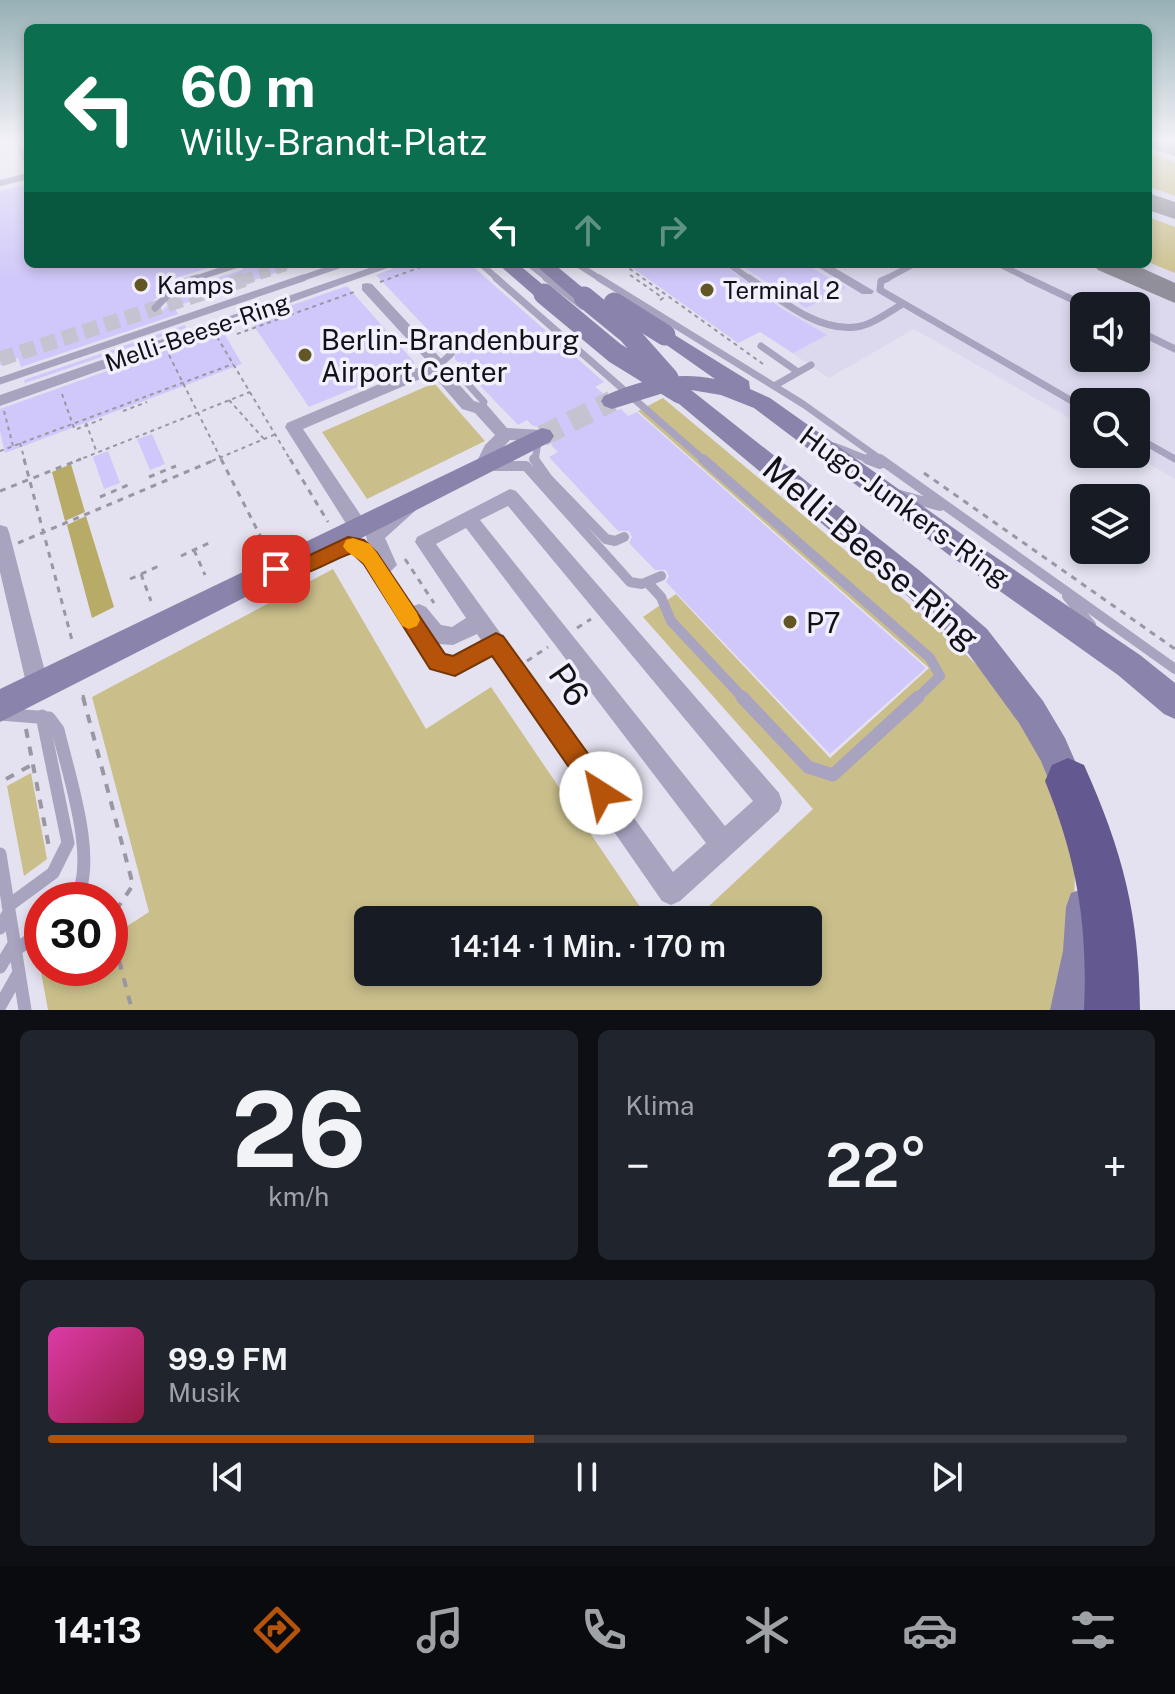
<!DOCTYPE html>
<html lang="de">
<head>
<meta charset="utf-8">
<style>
	:root { --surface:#171b24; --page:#20242c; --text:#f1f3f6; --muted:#9ea1a6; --line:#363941; --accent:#b45309 }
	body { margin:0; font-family:"Public Sans",sans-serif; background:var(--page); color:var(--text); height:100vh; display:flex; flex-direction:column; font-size:30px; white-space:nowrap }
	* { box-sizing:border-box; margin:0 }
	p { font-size:26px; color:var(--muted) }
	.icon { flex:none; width:44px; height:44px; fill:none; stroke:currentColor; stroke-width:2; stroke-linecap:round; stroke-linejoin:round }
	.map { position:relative; height:1010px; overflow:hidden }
	.side { display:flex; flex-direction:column; gap:20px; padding:20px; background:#0d0f14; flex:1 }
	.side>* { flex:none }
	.banner { position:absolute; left:24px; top:24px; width:1128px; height:244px; border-radius:12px; box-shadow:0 4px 12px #0003; background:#0b6e4f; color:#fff; overflow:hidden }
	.fabs { position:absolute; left:1070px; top:292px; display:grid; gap:16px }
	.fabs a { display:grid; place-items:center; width:80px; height:80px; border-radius:12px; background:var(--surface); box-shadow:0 4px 12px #0003; font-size:40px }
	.speed { position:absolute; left:24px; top:882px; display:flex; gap:16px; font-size:40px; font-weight:700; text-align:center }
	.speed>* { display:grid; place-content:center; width:104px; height:104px; border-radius:50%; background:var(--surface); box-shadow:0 4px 12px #0003; line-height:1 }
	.speed .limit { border:12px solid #d22; background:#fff; color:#111 }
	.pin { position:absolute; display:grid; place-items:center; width:68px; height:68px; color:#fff; margin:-34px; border-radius:16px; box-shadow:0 4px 12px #0006 }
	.me { position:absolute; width:88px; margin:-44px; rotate:325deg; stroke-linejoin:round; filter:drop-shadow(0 0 6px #0008) }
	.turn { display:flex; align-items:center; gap:28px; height:168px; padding:0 24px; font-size:36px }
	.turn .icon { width:104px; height:104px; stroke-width:2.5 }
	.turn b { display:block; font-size:56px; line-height:68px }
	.lanes { display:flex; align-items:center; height:76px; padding:0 24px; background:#0003; justify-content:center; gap:40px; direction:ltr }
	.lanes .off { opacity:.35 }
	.big { font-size:60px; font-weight:600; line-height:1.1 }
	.side .tile { flex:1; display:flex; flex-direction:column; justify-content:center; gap:12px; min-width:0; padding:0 28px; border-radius:12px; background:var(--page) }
	.side .dial { align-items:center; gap:0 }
	.dial b { font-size:104px; line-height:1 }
	.song { display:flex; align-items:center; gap:24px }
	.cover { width:96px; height:96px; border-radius:12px; background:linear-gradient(135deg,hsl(320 70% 55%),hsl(340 70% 35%)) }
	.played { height:8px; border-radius:4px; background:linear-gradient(90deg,var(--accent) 45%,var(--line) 45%) }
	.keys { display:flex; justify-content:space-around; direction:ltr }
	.heat { display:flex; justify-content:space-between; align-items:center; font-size:44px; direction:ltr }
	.side .tiles { flex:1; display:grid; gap:20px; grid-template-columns:1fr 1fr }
	.tile:last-child { grid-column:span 2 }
	.trip { position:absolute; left:354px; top:906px; width:468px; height:80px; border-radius:12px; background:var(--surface); box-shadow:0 4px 12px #0003; font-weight:600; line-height:80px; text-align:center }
	.tab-bar { display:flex; height:128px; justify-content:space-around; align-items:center; background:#090b0e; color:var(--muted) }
	.tab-bar .icon { width:56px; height:56px }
	.tab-bar .on { color:var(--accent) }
	.tab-bar b { font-size:36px; color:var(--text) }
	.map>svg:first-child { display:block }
	.built { fill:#dcd8ee; fill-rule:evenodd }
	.green { fill:#cabf8b }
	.water { fill:#b8aa67 }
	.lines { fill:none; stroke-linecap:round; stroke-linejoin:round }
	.taxiway { fill:#908f9a; fill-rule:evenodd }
	.building { fill:#d0c7fa }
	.street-tunnel-far1 { stroke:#c4c3cf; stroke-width:11; stroke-dasharray:11 6; stroke-linecap:butt }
	.street-tunnel { stroke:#c4c3cf; stroke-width:15; stroke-dasharray:15 7; stroke-linecap:butt }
	.secondary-tunnel { stroke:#c4c3cf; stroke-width:21; stroke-dasharray:21 11; stroke-linecap:butt }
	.path-far2 { stroke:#9997a2; stroke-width:2; stroke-dasharray:4 4; stroke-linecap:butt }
	.path-far1 { stroke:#9997a2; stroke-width:3; stroke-dasharray:6 6; stroke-linecap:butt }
	.path { stroke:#9997a2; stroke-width:4; stroke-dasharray:9 9; stroke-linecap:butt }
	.lane-far3 { stroke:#a8a3bf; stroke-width:6 }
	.lane-far2 { stroke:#a8a3bf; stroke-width:7 }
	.lane-far1 { stroke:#a8a3bf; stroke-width:10 }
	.lane { stroke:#a8a3bf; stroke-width:13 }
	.street { fill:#a8a3bf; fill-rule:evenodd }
	.secondary { fill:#8a83ab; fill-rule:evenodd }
	.highway { fill:#645890; fill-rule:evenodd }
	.secondary-bridge { stroke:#8a83ab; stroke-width:21 }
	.route { fill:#b45309; stroke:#753606; stroke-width:2 }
	.slow { fill:#f59e0b }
	.poi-dot { fill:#625724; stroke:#f2f0fe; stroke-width:3 }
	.labels { text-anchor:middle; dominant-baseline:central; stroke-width:7; stroke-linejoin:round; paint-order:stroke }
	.far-poi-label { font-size:24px; fill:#121116; stroke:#f2f0fe; text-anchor:start }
	.far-street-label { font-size:24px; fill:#121116; stroke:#f2f0fe }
	.poi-label { font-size:28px; fill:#121116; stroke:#f2f0fe; text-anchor:start }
	.street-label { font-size:28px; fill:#121116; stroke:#f2f0fe }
	.near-street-label { font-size:34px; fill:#121116; stroke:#f2f0fe }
</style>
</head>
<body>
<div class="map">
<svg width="1175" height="1010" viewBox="0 0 1175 1010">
	<rect width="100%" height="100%" fill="#e4e2f0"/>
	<path class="built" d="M 1148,140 L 1175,140 L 1175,479 L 1132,454 L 1136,454 L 1136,402 L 1084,402 L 1084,426 L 914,329 L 829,378 L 761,332 L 709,264 L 1148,264 ZM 1084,306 L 1136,306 L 1136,358 L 1084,358 Z"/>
	<path class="green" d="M 1148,152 L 1175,162 L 1175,196 L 1148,186 Z
		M 1148,217 L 1175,227 L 1175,273 L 1148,262 Z
		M 434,383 L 485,441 L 367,499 L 322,432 Z
		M 663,398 L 938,628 L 982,670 L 1029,732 L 1058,799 L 1075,863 L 1073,967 L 1060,1010 L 48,1010 L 38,956 L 42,953 L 42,968 L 110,968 L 110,937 L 149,912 L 92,697 L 333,569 L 426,729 L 491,687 L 649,920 L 368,920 L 368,972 L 808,972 L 808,920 L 694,920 L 813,809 L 643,617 L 676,594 L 830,758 L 929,668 L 638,411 Z
		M 31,773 L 47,859 L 24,876 L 7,786 Z"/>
	<path class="water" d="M 71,464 L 85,512 L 65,521 L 52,472 Z
		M 86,516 L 114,607 L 92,618 L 67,525 Z"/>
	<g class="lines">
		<path class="taxiway" d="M 1148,140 L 1175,141 L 1175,156 L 1148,147 Z
			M 1148,193 L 1175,202 L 1175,219 L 1148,210 Z
			M 1093,264 L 1133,264 L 1175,283 L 1175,303 L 1098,270 Z"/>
	</g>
	<path class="building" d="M 28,184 L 28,264 L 221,264 L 176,278 L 150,304 L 149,310 L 153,314 L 160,313 L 183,289 L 242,270 L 246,264 L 296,266 L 174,307 L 178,314 L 21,367 L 18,358 L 0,365 L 0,191 Z
		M 404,264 L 470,264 L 604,382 L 595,387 L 603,393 L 598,399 L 601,408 L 611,412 L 621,409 L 628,416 L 637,412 L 926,668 L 830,754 L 666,582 L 669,576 L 666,570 L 655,570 L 629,543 L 632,537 L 629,531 L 618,531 L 549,457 L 558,452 L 551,445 L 556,438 L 552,428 L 533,426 L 527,420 L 518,425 L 467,372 L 467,362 L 458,362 L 455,359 L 455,349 L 446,349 L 376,275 Z
		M 627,264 L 723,264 L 782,309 L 827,335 L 793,353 L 760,332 L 738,343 Z
		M 739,264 L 805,264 L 846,288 L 806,308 Z
		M 347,286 L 415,363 L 309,407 L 250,320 Z
		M 185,325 L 186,328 L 25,383 L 24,380 Z
		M 222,330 L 242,364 L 5,453 L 0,431 L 0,409 Z
		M 152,434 L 165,464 L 150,470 L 137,439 Z
		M 108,451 L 120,483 L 104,489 L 93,457 Z"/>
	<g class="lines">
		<path class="street-tunnel-far1" d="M 243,280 L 290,264"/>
		<path class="street-tunnel" d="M 0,359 L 249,278"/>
		<path class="secondary-tunnel" d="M 542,436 L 612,401"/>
		<path class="path-far2" d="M 623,264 L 763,364
			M 630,275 L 663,298 L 659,301
			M 380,282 L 429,264
			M 237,334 L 354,292
			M 217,337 L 291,461
			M 169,355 L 222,461
			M 62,394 L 74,428
			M 229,400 L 264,439
			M 4,411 L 13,446
			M 123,411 L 147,402
			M 86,423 L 97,453
			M 77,429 L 102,419
			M 20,443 L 25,461
			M 0,451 L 233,364
			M 76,461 L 250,392
			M 212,461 L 276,434"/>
		<path class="path-far1" d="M 24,459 L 73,644
			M 221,459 L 268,551
			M 290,459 L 328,522
			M 924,473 L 1175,649
			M 149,477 L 176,466
			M 0,491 L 81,459
			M 100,497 L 128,485
			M 18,543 L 217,459
			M 194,550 L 205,575
			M 181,556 L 209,543
			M 405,559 L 434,603
			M 141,574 L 151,601
			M 130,579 L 159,566
			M 577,628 L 591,619
			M 527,661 L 548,647
			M 83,695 L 84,699"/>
		<path class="path" d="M 83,697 L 133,885 L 110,919
			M 26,729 L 49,847
			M 6,779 L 33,764
			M 110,926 L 132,1010"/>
		<path class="lane-far3" d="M 18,140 L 28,165
			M 0,183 L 28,176
			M 481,264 L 499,280
			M 529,264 L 549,280
			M 577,264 L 602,280
			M 729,264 L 751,280
			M 999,264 L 1031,280
			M 191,280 L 240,264
			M 297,280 L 343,264
			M 884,280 L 914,264"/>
		<path class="lane-far2" d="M 496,278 L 705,461
			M 546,278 L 582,306
			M 599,278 L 803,404 L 883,461
			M 749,278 C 778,298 817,332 856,327 C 872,325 887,313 901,305
			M 888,278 L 881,281 L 880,290 L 1084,408
			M 1027,278 L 1086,306
			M 155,308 L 180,283 L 197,278
			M 1136,330 L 1175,349
			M 761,346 L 798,372
			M 439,365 L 451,354
			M 463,367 L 457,372 L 484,402 L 481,409
			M 0,381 L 303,278
			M 774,386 L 811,365
			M 1136,437 L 1175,459
			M 834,446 L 872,461
			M 535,461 L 538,442"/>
		<path class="lane-far1" d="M 534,459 L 548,479 L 606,539 L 615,541 L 624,537
			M 703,459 L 930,658 L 940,676 L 916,699
			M 867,459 L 880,464
			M 880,459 L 1175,669
			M 495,466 L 526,466 L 630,582 L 642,584 L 661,576
			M 900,495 L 940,506
			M 648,583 L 661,597 L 671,621 L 744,699
			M 1067,596 L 1091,625"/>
		<path class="lane" d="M 742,697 L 808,767 L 833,775 L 918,697
			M 0,714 L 49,718 L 58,730 C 68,773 99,863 75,900
			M 0,854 L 25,1010
			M 8,906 L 53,873 L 68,843 L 42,716
			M 0,928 L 9,912
			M 15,950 L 42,932
			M 0,967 L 14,944
			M 0,1006 L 18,974"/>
		<path class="street" d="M 381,264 L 399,264 L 0,406 L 0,395 Z
			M 813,264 L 828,264 L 874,291 L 872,294 L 862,294 Z
			M 367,283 L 372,284 L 444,362 L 446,370 L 474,401 L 487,405 L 507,428 L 542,430 L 550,436 L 542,442 L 510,440 L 498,453 L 489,471 L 477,471 L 474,467 L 485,445 L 495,435 L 475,413 L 462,409 L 432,374 L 303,429 L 366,523 L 368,528 L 366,533 L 352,533 L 285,427 L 287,423 L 429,363 L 362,290 L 362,284 Z
			M 510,489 L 516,491 L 779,793 L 782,802 L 779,811 L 680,901 L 671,905 L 662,901 L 492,656 L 455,676 L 430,669 L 363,565 L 352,554 C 328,558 308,583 281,574 L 278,568 L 281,562 C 290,559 298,559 307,557 C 330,551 342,531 368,545 L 366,536 L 368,531 L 403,501 L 415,501 L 418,506 L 415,511 L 385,538 L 397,565 L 390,572 L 413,606 L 419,604 L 426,607 L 441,625 L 452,627 L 466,618 L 415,542 L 417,537 ZM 508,506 L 753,801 L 725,826 L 480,520 ZM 466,528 L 706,843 L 673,872 L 436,544 ZM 477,634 L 481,640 L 453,656 L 445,654 L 438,644 L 453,645 Z
			M 0,525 L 7,527 L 9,532 L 49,687 L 46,694 L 38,698 L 30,694 L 27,687 L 0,572 Z"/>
		<path class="secondary" d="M 498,264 L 518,264 L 554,294 L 544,300 L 537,298 Z
			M 534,264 L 554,264 L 594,297 L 591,301 L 577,301 Z
			M 665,329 L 749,381 L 750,389 L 770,398 L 969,539 L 1140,655 L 1175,683 L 1175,719 L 1164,714 L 1118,675 L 949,555 L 754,408 L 721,395 L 691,390 L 920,571 L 987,629 L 1043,701 L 1065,738 L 1089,793 L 1083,805 L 1071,811 L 1059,805 L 1041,761 L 1019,723 L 965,649 L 900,589 L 672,398 L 670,391 L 612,409 L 604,406 L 601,401 L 604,396 C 640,380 676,371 715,379 L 658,339 L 655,335 Z
			M 542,428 L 550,430 L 554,436 L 550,442 L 0,722 L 0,689 Z
			M 1085,888 L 1099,893 C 1113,929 1099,974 1092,1010 L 1050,1010 L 1063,951 L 1066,907 L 1071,893 Z"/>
		<path class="highway" d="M 1068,758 L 1084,765 C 1123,852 1139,914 1140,1010 L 1084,1010 C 1088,925 1077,860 1045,781 L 1052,765 Z"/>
		<path class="secondary-bridge" d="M 544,294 L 615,353 L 680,393
			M 584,297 L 628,333 L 668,378
			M 614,303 L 665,335"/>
	</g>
	<linearGradient id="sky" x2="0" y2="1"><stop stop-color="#95b0b4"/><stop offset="0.5" stop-color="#f3f2f8"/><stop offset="1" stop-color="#f3f2f8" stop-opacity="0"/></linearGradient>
	<rect width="1175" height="282" fill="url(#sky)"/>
	<path class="route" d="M 348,537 L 364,540 L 377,553 L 445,654 L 453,656 L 496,633 L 503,636 L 610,784 L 614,793 L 610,802 L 601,806 L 593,802 L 492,656 L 455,676 L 430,669 L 364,564 L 352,553 C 327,561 298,585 269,575 L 267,569 L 269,564 L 308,556 Z"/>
	<path class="slow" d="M 353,538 L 370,544 L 377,553 L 417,613 L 420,620 L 417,626 L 409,629 L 402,626 L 364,564 C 357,557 347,554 343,546 L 346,540 Z"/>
	<g class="poi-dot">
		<circle cx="141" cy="285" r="8"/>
		<circle cx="707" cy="290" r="8"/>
		<circle cx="305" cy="355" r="8"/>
		<circle cx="790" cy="622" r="8"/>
	</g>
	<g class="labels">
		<g class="far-poi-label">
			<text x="157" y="285">Kamps</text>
			<text x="723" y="290">Terminal 2</text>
		</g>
		<g class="far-street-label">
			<text transform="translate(197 332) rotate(-19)">Melli-Beese-Ring</text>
		</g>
		<g class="poi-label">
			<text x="321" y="339">Berlin-Brandenburg<tspan x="321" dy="32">Airport Center</tspan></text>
			<text x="806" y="622">P7</text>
		</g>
		<g class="street-label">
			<text transform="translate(905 506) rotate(36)">Hugo-Junkers-Ring</text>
		</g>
		<g class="near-street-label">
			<text transform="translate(871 553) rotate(41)">Melli-Beese-Ring</text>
			<text transform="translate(569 685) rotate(55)">P6</text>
		</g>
	</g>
</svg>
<div class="fabs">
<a><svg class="icon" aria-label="sound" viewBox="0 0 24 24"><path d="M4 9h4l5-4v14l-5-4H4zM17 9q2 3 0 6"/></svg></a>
<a><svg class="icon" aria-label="search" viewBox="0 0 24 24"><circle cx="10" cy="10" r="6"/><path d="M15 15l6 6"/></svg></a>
<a><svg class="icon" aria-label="layers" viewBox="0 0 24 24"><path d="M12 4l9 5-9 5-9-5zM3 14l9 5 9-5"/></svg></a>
</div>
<div class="speed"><div class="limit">30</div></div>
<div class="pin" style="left:276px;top:569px;background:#d93025"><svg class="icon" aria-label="arrive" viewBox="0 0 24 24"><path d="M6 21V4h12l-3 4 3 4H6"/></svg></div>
<svg class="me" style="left:601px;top:793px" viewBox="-20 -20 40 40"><circle r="19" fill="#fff"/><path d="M0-13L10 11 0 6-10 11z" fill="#b45309"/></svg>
<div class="trip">14:14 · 1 Min. · 170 m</div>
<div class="banner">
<div class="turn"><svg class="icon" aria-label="left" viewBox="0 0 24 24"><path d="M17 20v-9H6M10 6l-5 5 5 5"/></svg><div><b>60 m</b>Willy-Brandt-Platz</div></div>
<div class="lanes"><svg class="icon" aria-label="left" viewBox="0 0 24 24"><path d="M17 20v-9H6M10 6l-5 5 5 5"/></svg><svg class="icon off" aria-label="ahead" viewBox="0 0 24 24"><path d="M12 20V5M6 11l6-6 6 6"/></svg><svg class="icon off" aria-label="right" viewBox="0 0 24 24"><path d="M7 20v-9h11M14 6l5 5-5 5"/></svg></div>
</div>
</div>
<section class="side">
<div class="tiles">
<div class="tile dial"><b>26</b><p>km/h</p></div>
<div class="tile"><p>Klima</p>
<div class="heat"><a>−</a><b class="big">22°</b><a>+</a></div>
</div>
<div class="tile">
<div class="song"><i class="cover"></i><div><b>99.9 FM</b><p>Musik</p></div></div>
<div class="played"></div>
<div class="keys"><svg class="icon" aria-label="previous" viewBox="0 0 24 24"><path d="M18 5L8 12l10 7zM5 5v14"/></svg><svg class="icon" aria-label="pause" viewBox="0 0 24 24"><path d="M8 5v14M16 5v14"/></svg><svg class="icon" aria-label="next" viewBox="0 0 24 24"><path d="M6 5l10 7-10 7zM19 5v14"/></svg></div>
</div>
</div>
</section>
<nav class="tab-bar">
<b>14:13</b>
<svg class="icon on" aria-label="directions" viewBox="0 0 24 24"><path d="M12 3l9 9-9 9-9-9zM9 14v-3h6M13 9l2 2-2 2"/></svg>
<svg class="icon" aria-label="music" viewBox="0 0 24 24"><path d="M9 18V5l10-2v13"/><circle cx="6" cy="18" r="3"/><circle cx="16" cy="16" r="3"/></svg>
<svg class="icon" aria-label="phone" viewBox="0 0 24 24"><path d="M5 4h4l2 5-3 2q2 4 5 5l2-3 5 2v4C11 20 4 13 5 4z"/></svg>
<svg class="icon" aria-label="climate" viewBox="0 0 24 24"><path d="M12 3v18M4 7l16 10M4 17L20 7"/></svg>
<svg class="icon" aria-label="car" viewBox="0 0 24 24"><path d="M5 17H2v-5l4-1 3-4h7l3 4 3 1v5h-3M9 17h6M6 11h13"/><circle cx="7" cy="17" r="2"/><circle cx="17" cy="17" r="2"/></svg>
<svg class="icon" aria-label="filters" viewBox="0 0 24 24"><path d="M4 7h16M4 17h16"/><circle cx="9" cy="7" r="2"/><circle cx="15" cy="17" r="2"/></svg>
</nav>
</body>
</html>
